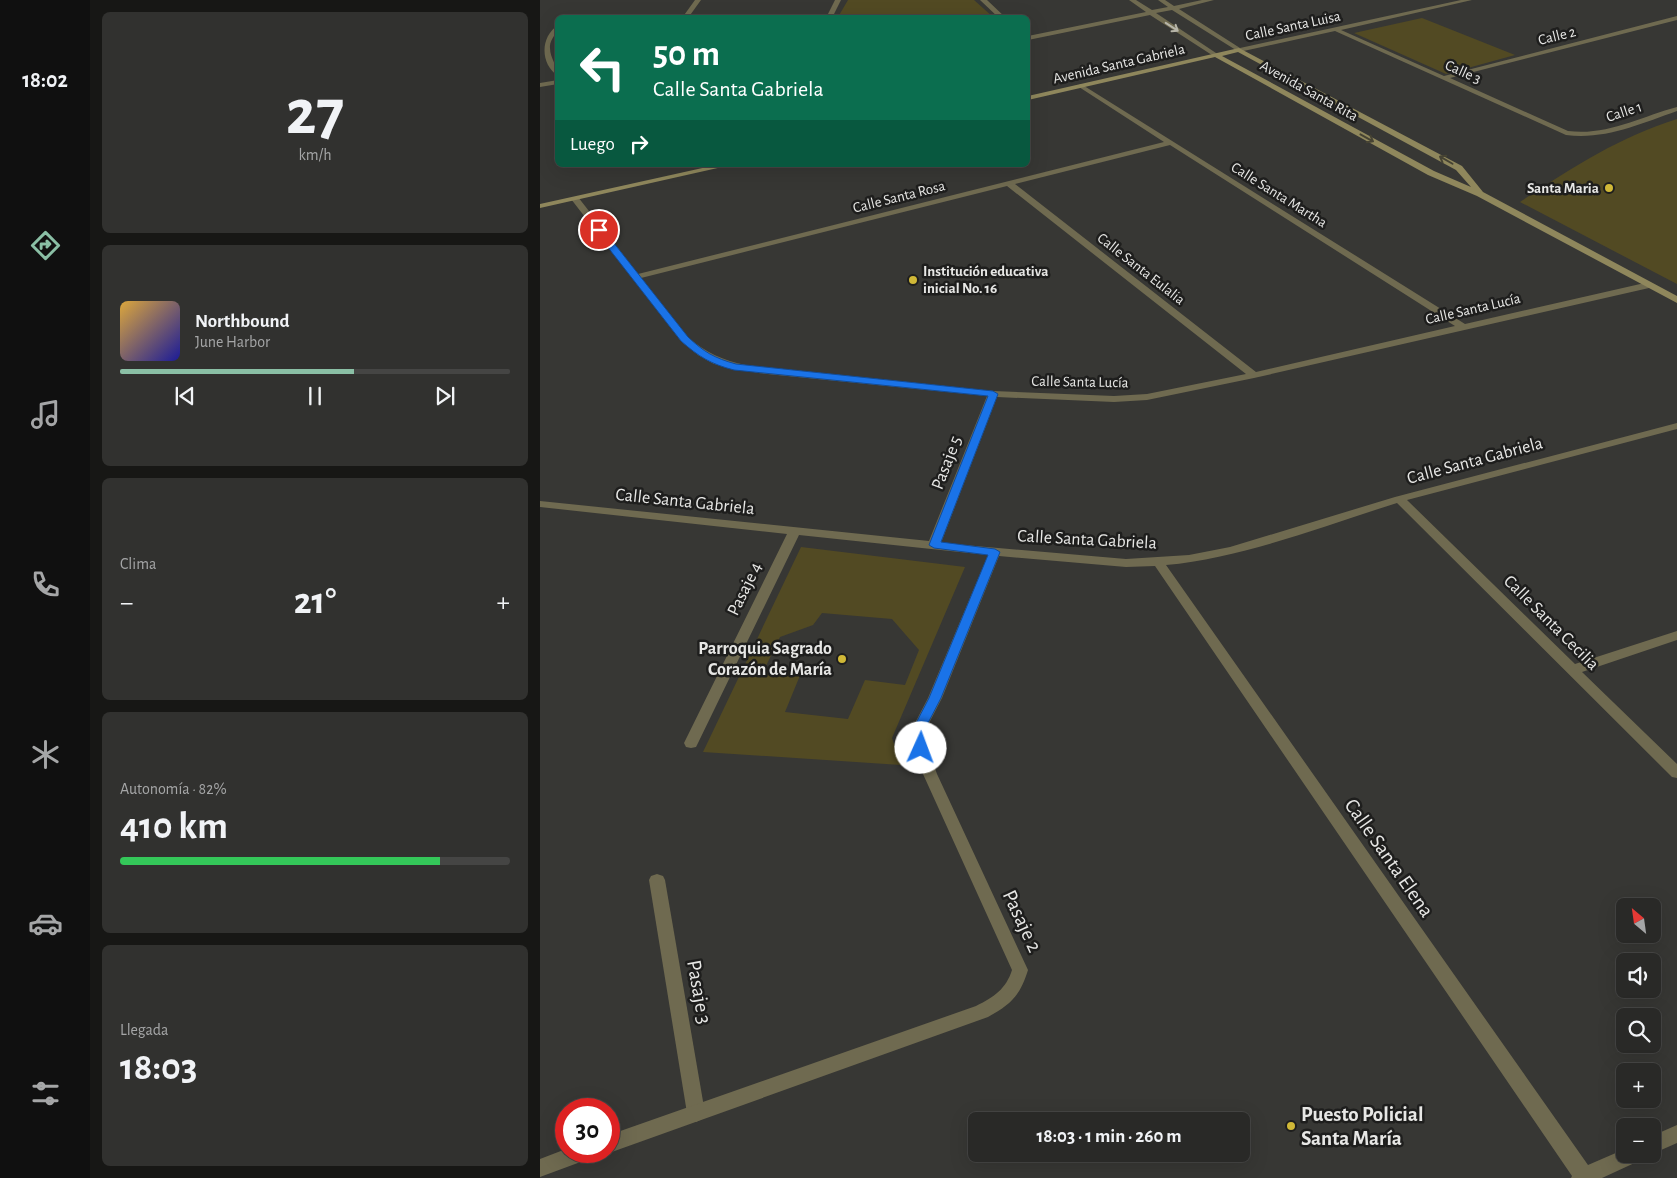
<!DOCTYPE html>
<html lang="es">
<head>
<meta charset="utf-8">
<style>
	:root { --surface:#292927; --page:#31312f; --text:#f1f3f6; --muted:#a5a6a7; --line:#454544; --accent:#8abfa5 }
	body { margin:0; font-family:"Alegreya Sans",sans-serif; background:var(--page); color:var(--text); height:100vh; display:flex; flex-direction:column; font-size:19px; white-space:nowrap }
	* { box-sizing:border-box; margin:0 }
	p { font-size:16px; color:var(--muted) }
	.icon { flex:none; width:28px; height:28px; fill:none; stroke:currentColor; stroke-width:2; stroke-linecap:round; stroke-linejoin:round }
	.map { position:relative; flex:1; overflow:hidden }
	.details { display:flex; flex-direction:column; gap:12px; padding:12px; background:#171715; width:450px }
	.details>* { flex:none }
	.banner { position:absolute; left:15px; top:15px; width:475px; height:152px; border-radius:8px; box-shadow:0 5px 20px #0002,0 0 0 1px var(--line); background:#0b6e4f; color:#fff; overflow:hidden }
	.needle { width:32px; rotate:331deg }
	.buttons { position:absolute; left:1076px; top:898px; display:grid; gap:10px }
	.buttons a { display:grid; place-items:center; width:45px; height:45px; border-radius:8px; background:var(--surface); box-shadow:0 5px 20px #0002,0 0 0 1px var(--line); font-size:25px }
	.speed { position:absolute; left:15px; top:1098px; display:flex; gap:10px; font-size:25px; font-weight:700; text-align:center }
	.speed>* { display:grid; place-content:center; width:65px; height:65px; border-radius:50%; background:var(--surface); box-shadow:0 5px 20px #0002,0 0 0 1px var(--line); line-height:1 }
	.speed .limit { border:8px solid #d22; background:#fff; color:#111 }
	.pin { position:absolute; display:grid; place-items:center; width:42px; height:42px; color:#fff; margin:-21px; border:2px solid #fff; border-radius:50%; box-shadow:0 1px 5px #0007 }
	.me { position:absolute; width:55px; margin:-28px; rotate:2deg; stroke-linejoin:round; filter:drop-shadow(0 0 4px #0008) }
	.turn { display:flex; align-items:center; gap:18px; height:105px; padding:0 15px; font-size:22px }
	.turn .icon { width:65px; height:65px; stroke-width:2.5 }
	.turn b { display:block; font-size:35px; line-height:42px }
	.then { display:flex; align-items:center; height:48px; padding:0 15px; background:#0003; gap:10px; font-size:19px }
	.big { font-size:38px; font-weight:700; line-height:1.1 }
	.details .tile { flex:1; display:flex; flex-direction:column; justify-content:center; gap:8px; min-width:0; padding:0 18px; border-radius:8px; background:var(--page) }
	.details .dial { align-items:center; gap:0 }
	.dial b { font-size:65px; line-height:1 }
	.song { display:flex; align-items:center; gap:15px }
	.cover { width:60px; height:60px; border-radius:8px; background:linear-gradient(135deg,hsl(40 70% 55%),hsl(240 70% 35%)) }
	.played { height:5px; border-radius:2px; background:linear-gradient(90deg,var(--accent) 60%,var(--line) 60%) }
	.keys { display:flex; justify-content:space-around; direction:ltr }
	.heat { display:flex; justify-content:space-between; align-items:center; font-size:28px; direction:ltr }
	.charge { height:8px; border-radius:4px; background:linear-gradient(90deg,#34c759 82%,var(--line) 0) }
	.trip { position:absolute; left:428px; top:1112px; width:282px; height:50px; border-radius:8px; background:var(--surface); box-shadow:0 5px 20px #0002,0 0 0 1px var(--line); font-weight:700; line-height:50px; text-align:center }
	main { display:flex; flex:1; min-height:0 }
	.tabs { display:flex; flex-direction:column; width:90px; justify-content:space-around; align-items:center; background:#101010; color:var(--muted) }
	.tabs .icon { width:35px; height:35px }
	.tabs .active { color:var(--accent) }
	.tabs b { font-size:22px; color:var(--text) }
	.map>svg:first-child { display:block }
	.green { fill:#524a23; fill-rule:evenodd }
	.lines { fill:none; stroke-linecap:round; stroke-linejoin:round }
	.lane { fill:#6f6a50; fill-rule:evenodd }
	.street { fill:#6f6a50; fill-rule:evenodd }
	.secondary { fill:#8f875c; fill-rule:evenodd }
	.oneway { stroke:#b7b5a9 }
	.oneway2 { stroke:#464333 }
	.route { fill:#1a73e8; stroke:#114b97 }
	.poi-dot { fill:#d0b837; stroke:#1e1e1d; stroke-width:2 }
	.labels { text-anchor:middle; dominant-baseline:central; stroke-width:5; stroke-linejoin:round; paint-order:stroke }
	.far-street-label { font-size:15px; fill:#e7e7e5; stroke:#1e1e1d }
	.far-poi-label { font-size:15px; font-weight:bold; fill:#e7e7e5; stroke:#1e1e1d; text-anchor:end }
	.street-label { font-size:18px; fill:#e7e7e5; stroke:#1e1e1d }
	.poi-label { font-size:18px; font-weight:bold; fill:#e7e7e5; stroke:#1e1e1d; text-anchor:end }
	.near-street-label { font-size:21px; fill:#e7e7e5; stroke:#1e1e1d }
	.near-poi-label { font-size:21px; font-weight:bold; fill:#e7e7e5; stroke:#1e1e1d; text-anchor:start }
</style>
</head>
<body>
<main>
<nav class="tabs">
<b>18:02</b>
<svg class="icon active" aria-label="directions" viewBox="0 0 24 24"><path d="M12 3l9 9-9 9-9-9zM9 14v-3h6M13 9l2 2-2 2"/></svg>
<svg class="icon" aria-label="music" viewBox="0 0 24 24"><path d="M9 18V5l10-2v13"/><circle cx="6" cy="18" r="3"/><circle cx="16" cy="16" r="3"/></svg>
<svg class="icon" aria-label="phone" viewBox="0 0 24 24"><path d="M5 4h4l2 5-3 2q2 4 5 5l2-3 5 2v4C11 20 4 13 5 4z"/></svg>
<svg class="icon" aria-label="climate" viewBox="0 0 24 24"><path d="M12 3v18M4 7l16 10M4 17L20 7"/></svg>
<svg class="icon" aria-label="car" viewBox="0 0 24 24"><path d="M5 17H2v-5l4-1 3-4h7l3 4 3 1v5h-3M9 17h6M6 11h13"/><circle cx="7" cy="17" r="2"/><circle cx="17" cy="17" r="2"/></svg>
<svg class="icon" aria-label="filters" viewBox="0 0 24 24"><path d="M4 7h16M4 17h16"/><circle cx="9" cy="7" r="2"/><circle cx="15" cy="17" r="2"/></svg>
</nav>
<section class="details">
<div class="tile dial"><b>27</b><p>km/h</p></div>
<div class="tile">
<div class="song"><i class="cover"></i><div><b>Northbound</b><p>June Harbor</p></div></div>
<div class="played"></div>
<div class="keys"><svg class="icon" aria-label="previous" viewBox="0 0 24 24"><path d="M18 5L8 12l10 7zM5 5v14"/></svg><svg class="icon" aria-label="pause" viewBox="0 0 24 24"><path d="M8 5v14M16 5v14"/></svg><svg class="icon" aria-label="next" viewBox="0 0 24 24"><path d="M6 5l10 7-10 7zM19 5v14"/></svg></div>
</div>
<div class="tile"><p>Clima</p>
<div class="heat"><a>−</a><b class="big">21°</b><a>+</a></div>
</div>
<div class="tile"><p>Autonomía · 82%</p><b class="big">410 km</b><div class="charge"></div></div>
<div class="tile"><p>Llegada</p><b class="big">18:03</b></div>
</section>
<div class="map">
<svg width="1137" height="1178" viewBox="0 0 1137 1178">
	<rect width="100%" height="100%" fill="#373734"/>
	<path class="green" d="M 308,0 L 434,0 L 453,17 L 298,17 Z
		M 882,18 L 975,55 L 906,74 L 814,33 Z
		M 1137,119 L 1137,284 L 980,202 C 1030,169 1079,137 1137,119 Z
		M 261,547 L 425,567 L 352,738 L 361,765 L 163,752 ZM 282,613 L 352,619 L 379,650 L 365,685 L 325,680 L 308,719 L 245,712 L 261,673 L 225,668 L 240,637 L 273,625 Z"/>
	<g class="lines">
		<path class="lane" d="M 117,874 L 123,876 L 125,880 L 165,1113 L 162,1119 L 156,1122 L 150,1119 L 147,1113 L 109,880 L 111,876 Z"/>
		<path class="street" d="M 155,0 L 161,0 L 148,18 L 142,18 Z
			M 295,0 L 301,0 L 292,18 L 286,18 Z
			M 440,0 L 447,0 L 466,18 L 459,18 Z
			M 589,0 L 596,0 L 612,10 L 628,7 L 618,0 L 625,0 L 634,6 L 662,0 L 674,0 L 639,9 L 700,48 L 921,0 L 932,0 L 801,30 L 904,76 L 1137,16 L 1137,20 L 910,78 L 1028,131 C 1067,136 1100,117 1137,107 L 1137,111 C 1100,124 1065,140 1026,135 L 795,31 L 699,52 L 632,10 L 616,13 L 679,55 L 679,57 L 675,57 L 610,15 L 488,40 L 488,36 L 606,12 Z
			M 49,16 L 59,18 L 46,18 Z
			M 18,25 C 18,34 9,39 10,48 C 10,59 18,66 18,76 C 0,64 0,37 18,25 Z
			M 18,80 L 18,84 L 0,87 L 0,83 Z
			M 541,84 L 925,324 L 1109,282 L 1114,285 L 1109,288 L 714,378 L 607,400 L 574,402 L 457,397 L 401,543 L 586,559 L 649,555 L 690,547 L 855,497 L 1137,423 L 1137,429 L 867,500 L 1035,664 L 1137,631 L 1137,640 L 1042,672 L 1137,764 L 1137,778 L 1132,777 L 857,503 C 783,526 703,558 626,565 L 1048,1165 L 1085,1149 L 1085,1154 L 1103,1154 L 1101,1160 L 1062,1178 L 1031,1178 L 1032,1176 L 615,566 L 586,567 L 459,556 L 402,698 L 388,725 L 388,748 L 397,774 L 488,970 C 480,996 471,1004 448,1017 L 69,1153 L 65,1151 L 69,1151 L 69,1135 L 436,1006 C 454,997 466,989 472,970 L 383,774 L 374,748 L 374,725 L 388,698 L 448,555 L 259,535 L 158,743 L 156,747 L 151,748 L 146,747 L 144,743 L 247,534 L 0,507 L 0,501 L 389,541 L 447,396 L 218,373 L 174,364 L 158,355 L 141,341 L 31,199 L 38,197 L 98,274 L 624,142 L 539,87 L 539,85 ZM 630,145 L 915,326 L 716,372 L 475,184 ZM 467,186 L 706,374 L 607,394 L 574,396 L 453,391 L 206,365 C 183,361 166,352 147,337 L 101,278 Z
			M 1137,1125 L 1137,1143 L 1112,1154 L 1112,1136 Z
			M 26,1149 L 26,1151 L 56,1151 L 54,1157 L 0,1177 L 0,1159 Z"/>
		<path class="secondary" d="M 699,48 L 922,166 L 943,192 L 1137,296 L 1137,303 L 937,196 L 888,175 L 675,57 L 488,100 L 488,96 ZM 698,52 L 916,170 L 931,187 L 894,171 L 682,56 Z
			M 176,165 L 191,165 L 0,208 L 0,204 Z"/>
	</g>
	<defs><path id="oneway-shaft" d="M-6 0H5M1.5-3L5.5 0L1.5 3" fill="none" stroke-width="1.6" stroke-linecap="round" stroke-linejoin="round" transform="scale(1.25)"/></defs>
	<use class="oneway" href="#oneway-shaft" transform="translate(632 27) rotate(33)"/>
	<g class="oneway2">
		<use href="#oneway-shaft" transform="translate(827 138) rotate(29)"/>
		<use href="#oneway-shaft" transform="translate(906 160) rotate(-150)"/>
	</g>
	<path class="route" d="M 56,228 L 62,228 L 148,337 C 164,352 174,358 196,364 L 453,391 L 458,394 L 401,542 L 455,549 L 460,552 L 401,698 L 387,725 L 388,748 L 386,751 L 377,751 L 375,748 L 375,725 L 389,698 L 448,555 L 394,548 L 389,545 L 448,396 L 194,370 C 171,364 159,357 141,341 L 56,232 Z"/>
	<g class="poi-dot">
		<circle cx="1069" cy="188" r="5"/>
		<circle cx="373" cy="280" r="5"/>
		<circle cx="302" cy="659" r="5"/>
		<circle cx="751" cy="1126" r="5"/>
	</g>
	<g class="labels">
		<g class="far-street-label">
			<text transform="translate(753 26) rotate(-12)">Calle Santa Luisa</text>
			<text transform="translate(1017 36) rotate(-14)">Calle 2</text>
			<text transform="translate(579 64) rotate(-13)">Avenida Santa Gabriela</text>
			<text transform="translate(923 72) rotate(24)">Calle 3</text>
			<text transform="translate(769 91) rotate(29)">Avenida Santa Rita</text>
			<text transform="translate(1084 112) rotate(-18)">Calle 1</text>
			<text transform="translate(739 195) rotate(32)">Calle Santa Martha</text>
			<text transform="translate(359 197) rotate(-14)">Calle Santa Rosa</text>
			<text transform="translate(601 269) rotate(38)">Calle Santa Eulalia</text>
			<text transform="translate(933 309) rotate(-13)">Calle Santa Lucía</text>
			<text transform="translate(540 382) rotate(1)">Calle Santa Lucía</text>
		</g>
		<g class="far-poi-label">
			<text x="1059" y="188">Santa Maria</text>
			<text x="383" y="271" text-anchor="start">Institución educativa<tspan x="383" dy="17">inicial No. 16</tspan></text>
		</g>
		<g class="street-label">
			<text transform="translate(935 461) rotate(-15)">Calle Santa Gabriela</text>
			<text transform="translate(407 463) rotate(-69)">Pasaje 5</text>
			<text transform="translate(145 502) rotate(6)">Calle Santa Gabriela</text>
			<text transform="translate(547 540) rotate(3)">Calle Santa Gabriela</text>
			<text transform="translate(205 589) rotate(-64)">Pasaje 4</text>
			<text transform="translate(1011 623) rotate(45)">Calle Santa Cecilia</text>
		</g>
		<g class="poi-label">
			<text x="292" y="649">Parroquia Sagrado<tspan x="292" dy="21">Corazón de María</tspan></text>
		</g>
		<g class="near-street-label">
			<text transform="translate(849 858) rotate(55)">Calle Santa Elena</text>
			<text transform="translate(482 921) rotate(65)">Pasaje 2</text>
			<text transform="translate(159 992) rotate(80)">Pasaje 3</text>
		</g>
		<g class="near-poi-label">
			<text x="761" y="1114">Puesto Policial<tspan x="761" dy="24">Santa María</tspan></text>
		</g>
	</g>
</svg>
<div class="buttons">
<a><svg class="needle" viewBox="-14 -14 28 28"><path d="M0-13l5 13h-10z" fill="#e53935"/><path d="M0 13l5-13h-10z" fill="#a5a6a7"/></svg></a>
<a><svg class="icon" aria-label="sound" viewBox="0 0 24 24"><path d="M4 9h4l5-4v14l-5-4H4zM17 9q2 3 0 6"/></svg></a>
<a><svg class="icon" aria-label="search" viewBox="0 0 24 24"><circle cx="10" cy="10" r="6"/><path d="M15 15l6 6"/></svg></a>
<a>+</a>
<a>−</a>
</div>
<div class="speed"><div class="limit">30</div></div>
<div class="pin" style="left:59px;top:230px;background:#d93025"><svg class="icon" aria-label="arrive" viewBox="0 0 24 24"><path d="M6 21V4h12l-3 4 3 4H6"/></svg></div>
<svg class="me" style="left:381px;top:748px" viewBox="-20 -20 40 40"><circle r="19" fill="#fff"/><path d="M0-13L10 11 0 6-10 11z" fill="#1a73e8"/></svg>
<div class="trip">18:03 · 1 min · 260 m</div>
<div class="banner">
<div class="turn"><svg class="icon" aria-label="left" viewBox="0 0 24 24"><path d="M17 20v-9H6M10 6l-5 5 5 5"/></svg><div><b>50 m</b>Calle Santa Gabriela</div></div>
<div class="then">Luego<svg class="icon" aria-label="right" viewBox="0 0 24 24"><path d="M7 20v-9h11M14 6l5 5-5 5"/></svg></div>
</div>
</div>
</main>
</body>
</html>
